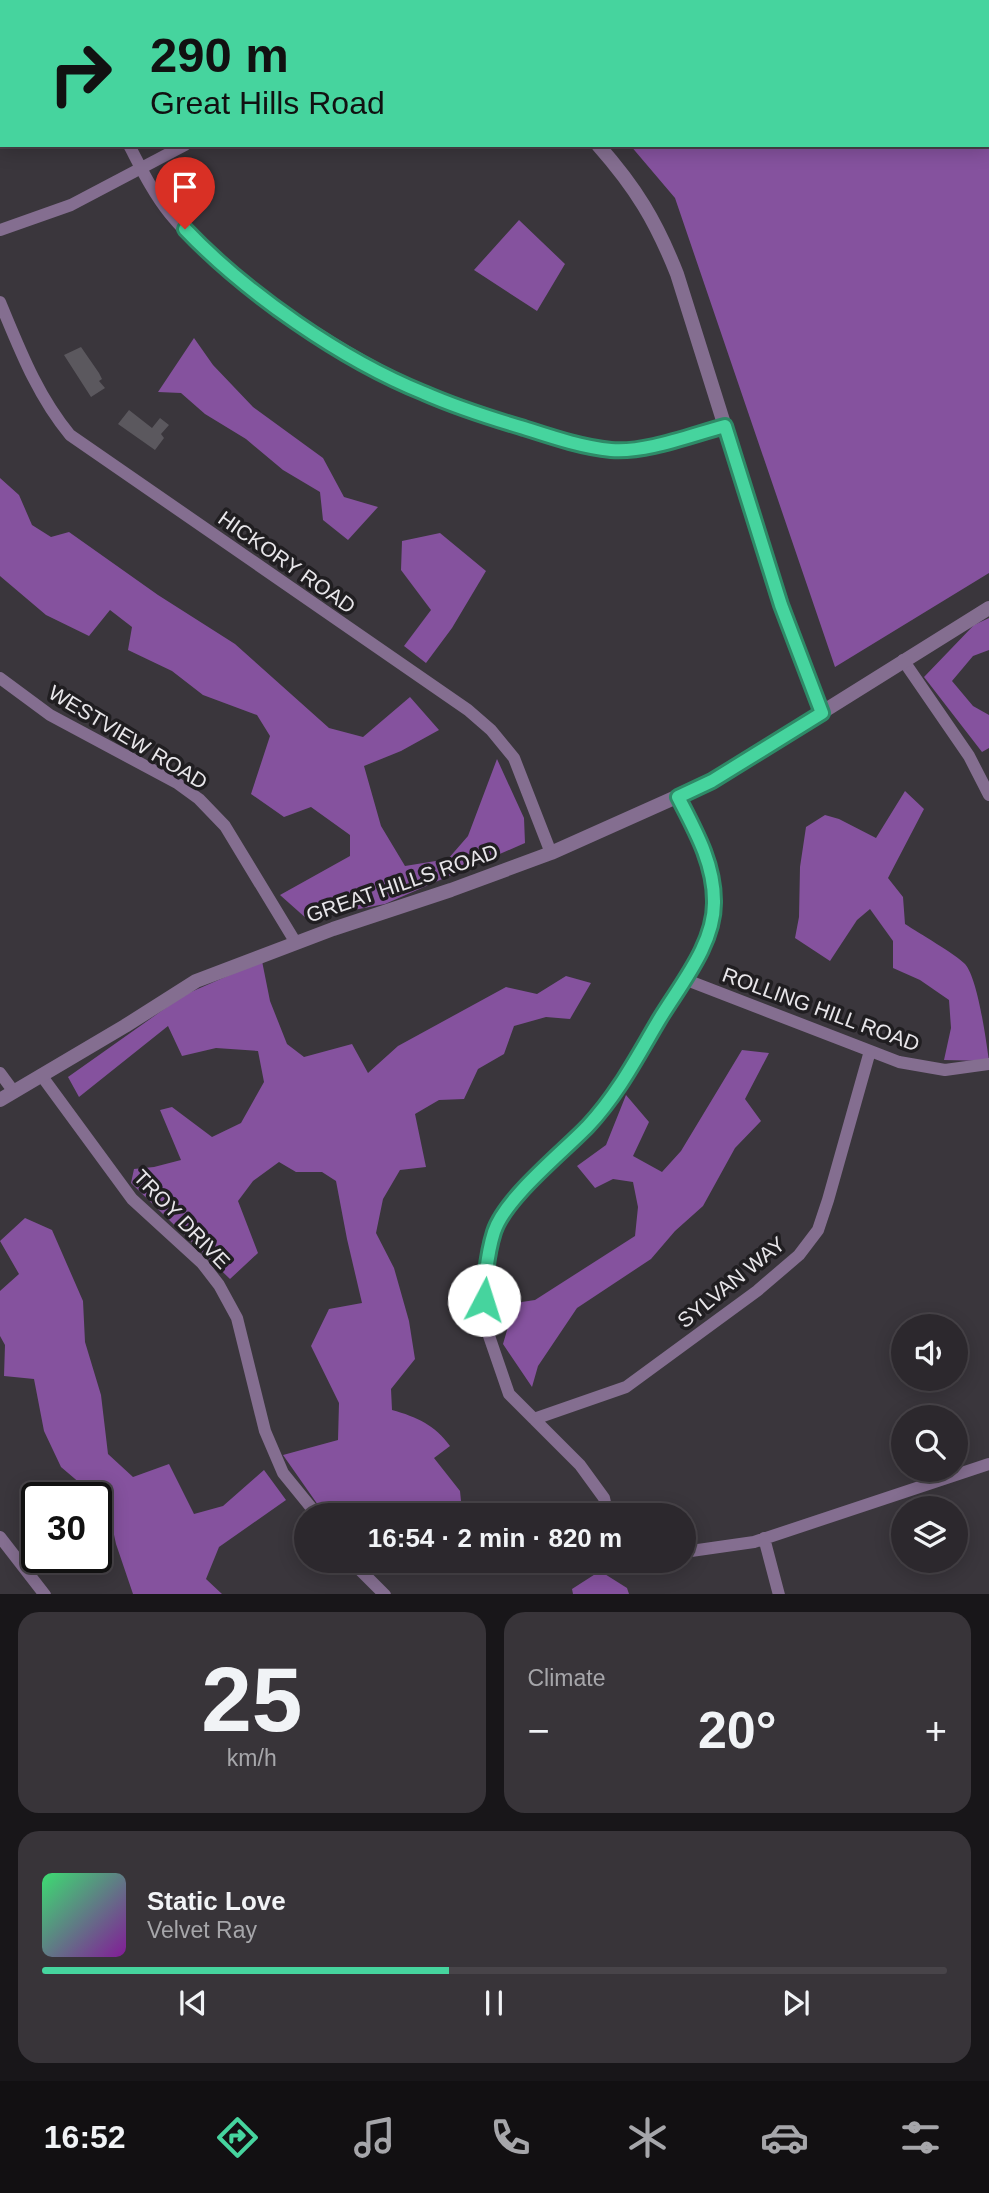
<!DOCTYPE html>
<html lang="en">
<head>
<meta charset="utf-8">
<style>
	:root { --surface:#2c282d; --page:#383439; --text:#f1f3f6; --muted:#a6a6aa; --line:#484449; --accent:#46d49e }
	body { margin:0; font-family:Helvetica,sans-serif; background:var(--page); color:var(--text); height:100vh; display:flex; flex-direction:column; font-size:26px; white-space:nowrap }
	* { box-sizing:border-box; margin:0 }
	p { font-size:23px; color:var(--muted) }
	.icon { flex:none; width:38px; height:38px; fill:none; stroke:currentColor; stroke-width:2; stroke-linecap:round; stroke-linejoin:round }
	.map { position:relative; height:1594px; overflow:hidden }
	.side { display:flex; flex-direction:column; gap:18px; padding:18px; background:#181619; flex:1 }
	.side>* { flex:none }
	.banner { position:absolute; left:0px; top:0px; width:990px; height:147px; box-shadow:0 4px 18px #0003,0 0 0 2px var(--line); background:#46d49e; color:#111; overflow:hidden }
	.buttons { position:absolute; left:891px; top:1314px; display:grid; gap:14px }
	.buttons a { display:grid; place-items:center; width:77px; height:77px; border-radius:50%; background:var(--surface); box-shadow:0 4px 18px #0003,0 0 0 2px var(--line); font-size:35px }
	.speed { position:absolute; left:21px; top:1482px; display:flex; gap:14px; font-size:35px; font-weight:700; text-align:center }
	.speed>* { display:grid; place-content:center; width:91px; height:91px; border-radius:50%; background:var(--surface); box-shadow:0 4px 18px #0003,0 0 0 2px var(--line); line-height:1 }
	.speed .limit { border:4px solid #111; border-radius:10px; background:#fff; color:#111 }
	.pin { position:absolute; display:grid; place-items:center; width:60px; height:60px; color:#fff; margin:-72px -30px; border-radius:50% 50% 50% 0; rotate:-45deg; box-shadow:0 0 7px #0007 }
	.pin .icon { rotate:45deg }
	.me { position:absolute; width:77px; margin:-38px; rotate:5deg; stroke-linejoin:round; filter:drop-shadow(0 0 5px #0008) }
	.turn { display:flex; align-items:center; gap:24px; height:147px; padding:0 35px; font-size:32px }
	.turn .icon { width:91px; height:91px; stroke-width:2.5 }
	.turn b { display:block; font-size:49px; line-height:60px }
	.big { font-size:52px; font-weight:700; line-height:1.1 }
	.side .widget { flex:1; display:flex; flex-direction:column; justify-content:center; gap:10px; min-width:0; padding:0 24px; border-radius:21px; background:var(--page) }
	.side .dial { align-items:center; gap:0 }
	.dial b { font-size:91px; line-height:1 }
	.song { display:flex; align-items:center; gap:21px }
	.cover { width:84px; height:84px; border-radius:10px; background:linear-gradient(135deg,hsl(140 70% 55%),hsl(290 70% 35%)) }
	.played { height:7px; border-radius:4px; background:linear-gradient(90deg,var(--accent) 45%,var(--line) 45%) }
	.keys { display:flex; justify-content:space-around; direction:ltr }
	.heat { display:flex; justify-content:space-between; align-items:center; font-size:38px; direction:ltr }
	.side .tiles { flex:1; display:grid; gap:18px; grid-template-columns:1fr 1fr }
	.widget:last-child { grid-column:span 2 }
	.trip { position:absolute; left:294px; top:1503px; width:402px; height:70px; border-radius:35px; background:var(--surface); box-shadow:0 4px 18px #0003,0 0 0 2px var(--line); font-weight:700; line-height:70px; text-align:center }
	.tabs { display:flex; height:112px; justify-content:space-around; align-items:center; background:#121012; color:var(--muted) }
	.tabs .icon { width:49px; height:49px }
	.tabs .current { color:var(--accent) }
	.tabs b { font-size:32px; color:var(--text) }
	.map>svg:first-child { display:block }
	.forest { fill:#85529e }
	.building { fill:#5b585e }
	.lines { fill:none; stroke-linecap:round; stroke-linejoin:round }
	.minor { stroke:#846e90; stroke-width:12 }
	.tertiary { stroke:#846e90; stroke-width:14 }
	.route-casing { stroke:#2e8a67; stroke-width:18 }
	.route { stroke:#46d49e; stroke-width:12 }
	.labels { text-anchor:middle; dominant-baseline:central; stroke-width:7; stroke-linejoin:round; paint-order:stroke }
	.street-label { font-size:21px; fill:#e8e6ea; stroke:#201e21 }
</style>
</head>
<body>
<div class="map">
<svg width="989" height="1595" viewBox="0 0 989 1595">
	<rect width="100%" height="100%" fill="#3a363c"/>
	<path class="forest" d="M 504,0 L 989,0 L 989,573 L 835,667 L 675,198 L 630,145 L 989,145 L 989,2 Z
		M 519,220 L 565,264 L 537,311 L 474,270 Z
		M 194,338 L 213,365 L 253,407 L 323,458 L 344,497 L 378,507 L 348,540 L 323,520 L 320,492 L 283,470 L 246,439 L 205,414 L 181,393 L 158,392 Z
		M 0,478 L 19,495 L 32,525 L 51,537 L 69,532 L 158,595 L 235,644 L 329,728 L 363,737 L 410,697 L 439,730 L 401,751 L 364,766 L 381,826 L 405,866 L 448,859 L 468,836 L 497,759 L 524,818 L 525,843 L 385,904 L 307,919 L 280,895 L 350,856 L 350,835 L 311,807 L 284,817 L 251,794 L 270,736 L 257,715 L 203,695 L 172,671 L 128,650 L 132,627 L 110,610 L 89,636 L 46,615 L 0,576 Z
		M 440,533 L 486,571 L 452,628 L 426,663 L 404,646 L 431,610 L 401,570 L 402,541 Z
		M 989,618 L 989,650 L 973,656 L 952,681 L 973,706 L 989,715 L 989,748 L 982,752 L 924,677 L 974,625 Z
		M 905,791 L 924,809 L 888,878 L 903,897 L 905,924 C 919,933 955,954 965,964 C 978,979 986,1040 989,1061 L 944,1060 L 951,1028 L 949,1000 L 920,980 L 893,968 L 893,941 L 870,909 L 857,920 L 830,961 L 795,938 L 799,917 L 800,867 L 806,827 L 825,815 L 839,819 L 876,838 Z
		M 262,961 L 270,1001 L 287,1044 L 304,1057 L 352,1044 L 368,1073 L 398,1046 L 506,987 L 537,994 L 566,976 L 591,983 L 570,1019 L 546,1017 L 514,1026 L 504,1054 L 478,1069 L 464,1099 L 439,1100 L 415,1114 L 426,1167 L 400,1170 L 383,1199 L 376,1233 L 394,1268 L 409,1321 L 415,1359 L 391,1389 L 392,1410 C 417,1417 435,1425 450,1446 L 434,1458 L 460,1491 L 462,1511 L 472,1515 L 325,1515 L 283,1455 L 338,1440 L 339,1403 L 311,1346 L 329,1309 L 362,1303 L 347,1239 L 336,1181 L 322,1172 L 296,1172 L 279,1162 L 253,1181 L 238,1201 L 258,1253 L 230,1279 L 131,1183 L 134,1169 L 154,1167 L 181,1160 L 160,1110 L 172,1107 L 212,1137 L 241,1123 L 264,1082 L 258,1051 L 216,1048 L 182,1056 L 168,1026 L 79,1097 L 68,1077 L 184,995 Z
		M 742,1050 L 769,1053 L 745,1099 L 761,1121 L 735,1148 L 703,1206 L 675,1231 L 651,1259 L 577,1308 L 538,1366 L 532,1387 L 503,1344 L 515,1303 L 535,1300 L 635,1236 L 638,1207 L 633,1182 L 613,1179 L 595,1188 L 577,1166 L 606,1145 L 626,1095 L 649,1122 L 633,1156 L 662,1172 L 681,1151 Z
		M 25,1218 L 52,1230 L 83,1301 L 85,1342 L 101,1395 L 108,1454 L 133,1477 L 169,1464 L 194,1514 L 223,1506 L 264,1470 L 286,1500 L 219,1547 L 206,1579 L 222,1594 L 133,1594 L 116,1544 L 108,1507 L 61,1467 L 44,1431 L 34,1379 L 4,1376 L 5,1345 L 0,1336 L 0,1291 L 19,1274 L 0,1241 Z
		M 600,1571 L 627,1588 L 629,1594 L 573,1594 L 572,1589 Z"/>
	<path class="building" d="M 81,347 L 99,373 L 102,379 L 99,381 L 105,388 L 91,397 L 64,355 Z
		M 129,410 L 152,428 L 160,418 L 169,425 L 161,434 L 164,438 L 155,450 L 118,424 Z"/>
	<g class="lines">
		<path class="minor" d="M 72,0 L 73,2
			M 129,145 C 141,168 153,193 170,214 C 201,252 242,283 282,310 C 360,364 428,399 519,427 C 549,436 579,447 611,450 C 646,453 691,435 725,426
			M 0,230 L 71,205 L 185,145
			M 0,302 C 20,350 37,395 70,435 L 468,710 L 491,730 L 514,758 L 551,853
			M 903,660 L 969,756 L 989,795
			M 0,678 L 50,715 L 177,783 L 199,799 L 225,826 L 296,943
			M 684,979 L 899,1062 L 945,1070 L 989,1064
			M 0,1073 L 14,1092
			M 41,1075 L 132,1199 L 202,1263 L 219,1285 L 237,1318 L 265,1431 L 283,1473 L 318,1516
			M 534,1419 L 626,1387 L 757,1291 L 799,1255 L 818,1230 L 828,1200 L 870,1051
			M 608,1516 L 604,1498 L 580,1465 L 509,1394 L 488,1333 L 484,1300 L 485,1273 L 494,1230 L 509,1204 L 590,1124 L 617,1092 L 702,949 L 712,922 L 715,903 L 713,882 L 700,839 L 678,797
			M 0,1537 L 45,1595
			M 764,1538 L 779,1595
			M 684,1552 L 754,1542 L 989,1464
			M 351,1561 L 385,1595"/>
		<path class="tertiary" d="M 464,0 L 465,2
			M 598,145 C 636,188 656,221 677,274 L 781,605 L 822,713
			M 0,1100 L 125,1026 L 196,981 L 333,929 L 451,890 L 551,853 L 712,781 L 989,608"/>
	</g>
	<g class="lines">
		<g class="route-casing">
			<path id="route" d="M 185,229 C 246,293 342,360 424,393 C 456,407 490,418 524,428 C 552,437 581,447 611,450 C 646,453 691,435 725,426 L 781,605 L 822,713 L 712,781 L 678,797 C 695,830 714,863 714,901 C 715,944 680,985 659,1020 C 637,1057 618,1094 588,1126 C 562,1153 505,1198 494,1232 C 487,1254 485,1277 484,1300"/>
		</g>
		<use href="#route" class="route"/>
	</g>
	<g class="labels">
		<g class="street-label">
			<text transform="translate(287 562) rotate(35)">HICKORY ROAD</text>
			<text transform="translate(128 737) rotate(31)">WESTVIEW ROAD</text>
			<text transform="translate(402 883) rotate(-19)">GREAT HILLS ROAD</text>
			<text transform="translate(821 1009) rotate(20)">ROLLING HILL ROAD</text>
			<text transform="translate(182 1219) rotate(46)">TROY DRIVE</text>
			<text transform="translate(731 1282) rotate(-39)">SYLVAN WAY</text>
		</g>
	</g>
</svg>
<div class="buttons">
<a><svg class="icon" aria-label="sound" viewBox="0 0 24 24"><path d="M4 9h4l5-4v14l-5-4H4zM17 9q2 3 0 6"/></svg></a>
<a><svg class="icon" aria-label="search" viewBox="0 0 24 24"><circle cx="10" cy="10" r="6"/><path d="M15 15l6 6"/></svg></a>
<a><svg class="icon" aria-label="layers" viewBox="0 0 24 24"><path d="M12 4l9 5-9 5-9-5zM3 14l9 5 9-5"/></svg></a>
</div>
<div class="speed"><div class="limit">30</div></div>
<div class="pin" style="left:185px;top:229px;background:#d93025"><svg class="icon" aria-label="arrive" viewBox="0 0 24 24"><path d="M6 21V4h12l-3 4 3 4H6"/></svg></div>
<svg class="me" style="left:484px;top:1300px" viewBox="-20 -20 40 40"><circle r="19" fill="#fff"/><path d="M0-13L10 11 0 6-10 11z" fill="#46d49e"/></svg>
<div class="trip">16:54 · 2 min · 820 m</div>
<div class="banner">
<div class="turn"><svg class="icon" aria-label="right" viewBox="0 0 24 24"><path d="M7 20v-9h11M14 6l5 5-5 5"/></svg><div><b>290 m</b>Great Hills Road</div></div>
</div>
</div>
<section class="side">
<div class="tiles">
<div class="widget dial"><b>25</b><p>km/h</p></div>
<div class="widget"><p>Climate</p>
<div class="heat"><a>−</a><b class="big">20°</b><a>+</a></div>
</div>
<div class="widget">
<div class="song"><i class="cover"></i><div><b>Static Love</b><p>Velvet Ray</p></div></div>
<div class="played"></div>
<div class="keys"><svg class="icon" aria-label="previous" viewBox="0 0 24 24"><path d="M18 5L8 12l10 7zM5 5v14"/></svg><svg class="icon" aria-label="pause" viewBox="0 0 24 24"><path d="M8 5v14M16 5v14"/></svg><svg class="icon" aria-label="next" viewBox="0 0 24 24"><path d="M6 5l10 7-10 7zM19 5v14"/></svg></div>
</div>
</div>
</section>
<nav class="tabs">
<b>16:52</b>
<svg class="icon current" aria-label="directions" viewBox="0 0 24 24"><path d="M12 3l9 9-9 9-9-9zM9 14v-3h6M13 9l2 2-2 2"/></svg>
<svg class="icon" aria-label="music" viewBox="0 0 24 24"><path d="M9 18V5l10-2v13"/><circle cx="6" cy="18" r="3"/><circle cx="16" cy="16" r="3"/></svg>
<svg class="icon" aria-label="phone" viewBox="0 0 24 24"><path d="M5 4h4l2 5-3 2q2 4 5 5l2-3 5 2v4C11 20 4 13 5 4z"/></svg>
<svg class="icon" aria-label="climate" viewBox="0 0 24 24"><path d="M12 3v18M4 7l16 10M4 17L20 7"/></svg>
<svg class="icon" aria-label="car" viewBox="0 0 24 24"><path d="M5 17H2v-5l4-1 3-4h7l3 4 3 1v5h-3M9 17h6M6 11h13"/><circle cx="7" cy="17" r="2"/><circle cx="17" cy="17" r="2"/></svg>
<svg class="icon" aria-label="filters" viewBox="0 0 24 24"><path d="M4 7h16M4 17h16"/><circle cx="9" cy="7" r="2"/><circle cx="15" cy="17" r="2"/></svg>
</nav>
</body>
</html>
